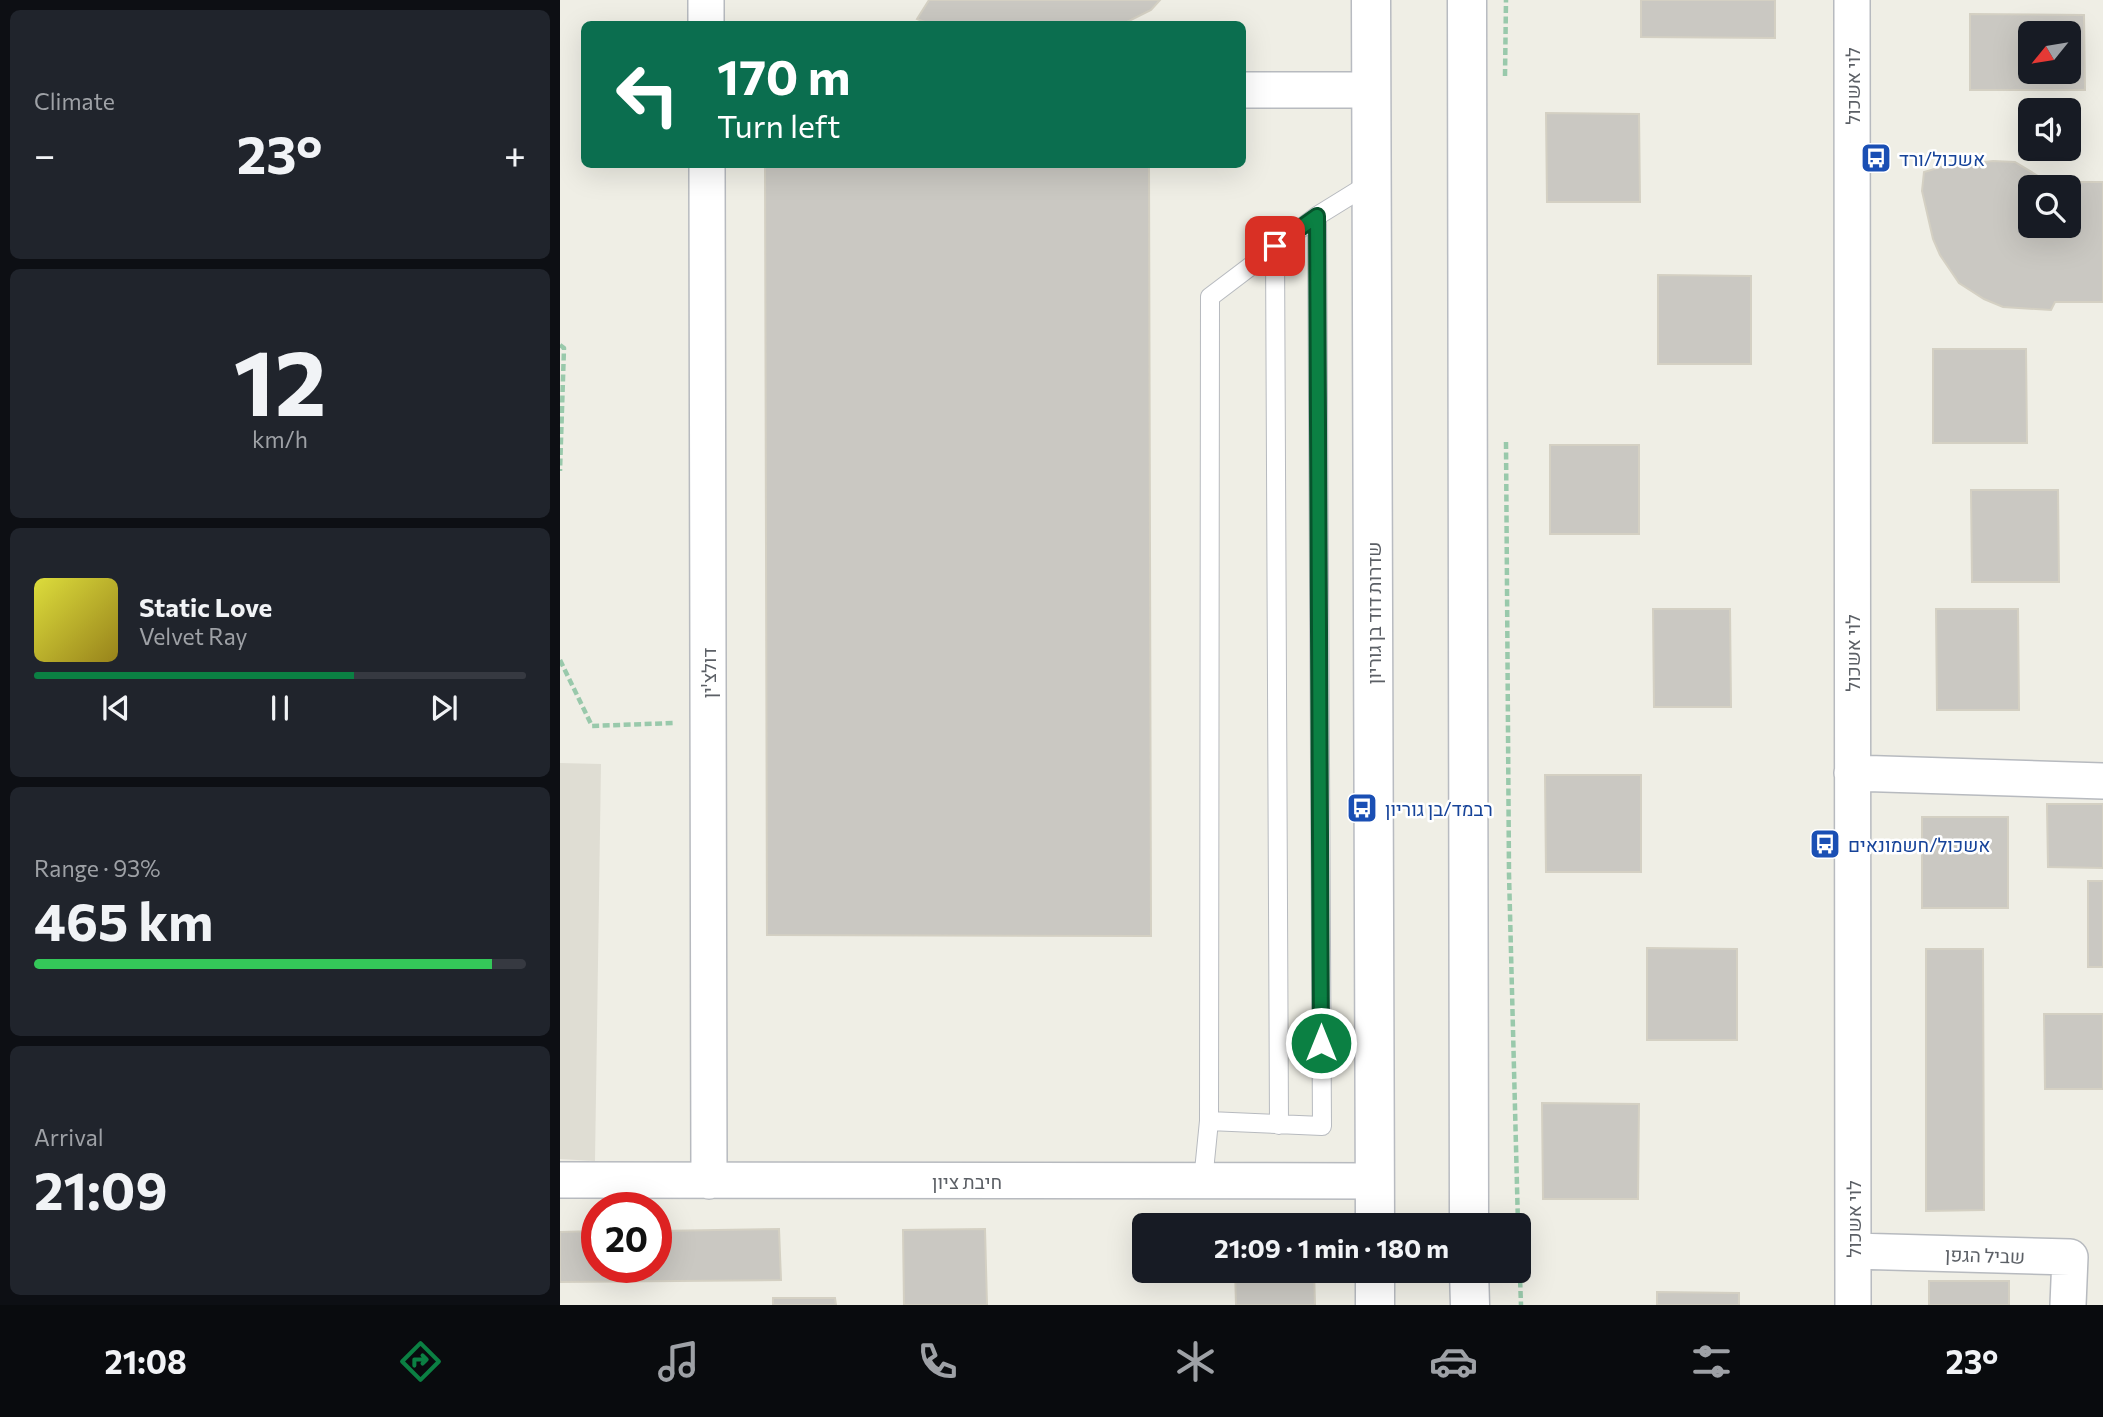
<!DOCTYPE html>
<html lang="en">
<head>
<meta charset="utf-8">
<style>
	:root { --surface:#171b24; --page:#20242c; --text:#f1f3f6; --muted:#9ea1a6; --line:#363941; --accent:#0b8043 }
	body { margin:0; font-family:Commissioner,Heebo,sans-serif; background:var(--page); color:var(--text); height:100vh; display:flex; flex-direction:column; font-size:26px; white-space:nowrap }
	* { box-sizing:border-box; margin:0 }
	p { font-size:23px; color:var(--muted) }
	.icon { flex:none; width:38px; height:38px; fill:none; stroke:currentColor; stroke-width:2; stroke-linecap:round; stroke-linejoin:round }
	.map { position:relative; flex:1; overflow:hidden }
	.details { display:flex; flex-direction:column; gap:10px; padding:10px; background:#0d0f14; width:560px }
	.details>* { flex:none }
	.top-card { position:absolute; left:21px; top:21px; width:665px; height:147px; border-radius:10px; box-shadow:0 7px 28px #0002; background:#0b6e4f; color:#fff; overflow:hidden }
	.needle { width:46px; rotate:240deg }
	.buttons { position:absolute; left:1458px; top:21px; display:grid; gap:14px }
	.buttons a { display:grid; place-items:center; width:63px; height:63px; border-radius:10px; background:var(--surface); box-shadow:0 7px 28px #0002; font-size:35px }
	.speed { position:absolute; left:21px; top:1192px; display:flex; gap:14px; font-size:35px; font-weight:700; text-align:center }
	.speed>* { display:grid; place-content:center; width:91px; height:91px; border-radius:50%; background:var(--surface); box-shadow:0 7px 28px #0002; line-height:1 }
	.speed .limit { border:10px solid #d22; background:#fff; color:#111 }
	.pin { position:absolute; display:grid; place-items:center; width:60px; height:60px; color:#fff; margin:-30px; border-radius:14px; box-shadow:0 4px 10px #0006 }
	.me { position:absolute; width:77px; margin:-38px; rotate:0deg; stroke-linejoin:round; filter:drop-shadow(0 0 5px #0008) }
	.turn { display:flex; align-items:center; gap:24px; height:147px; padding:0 21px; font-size:32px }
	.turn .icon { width:91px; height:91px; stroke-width:2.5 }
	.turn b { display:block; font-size:49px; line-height:60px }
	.big { font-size:52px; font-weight:700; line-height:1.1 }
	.details .widget { flex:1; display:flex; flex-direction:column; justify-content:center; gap:10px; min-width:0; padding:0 24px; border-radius:10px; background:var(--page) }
	.details .dial { align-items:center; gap:0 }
	.dial b { font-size:91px; line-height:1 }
	.song { display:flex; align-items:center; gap:21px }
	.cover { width:84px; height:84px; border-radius:10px; background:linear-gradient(135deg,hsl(60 70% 55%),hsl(50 70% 35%)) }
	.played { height:7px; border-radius:4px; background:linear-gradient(90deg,var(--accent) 65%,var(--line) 65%) }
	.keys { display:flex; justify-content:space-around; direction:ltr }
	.heat { display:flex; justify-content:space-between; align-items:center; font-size:38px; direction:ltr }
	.charge { height:10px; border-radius:5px; background:linear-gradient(90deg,#34c759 93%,var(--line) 0) }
	.trip { position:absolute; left:572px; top:1213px; width:399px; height:70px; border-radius:10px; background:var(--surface); box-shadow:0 7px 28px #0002; font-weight:700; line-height:70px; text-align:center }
	.dock { display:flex; height:112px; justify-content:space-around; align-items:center; background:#090b0e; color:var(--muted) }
	.dock .icon { width:49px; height:49px }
	.dock .on { color:var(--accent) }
	.dock b { font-size:32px; color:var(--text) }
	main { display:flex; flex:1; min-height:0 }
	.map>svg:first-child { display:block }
	.education { fill:#dfddd3 }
	.building { fill:#cac8c2; stroke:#d4d0c3; stroke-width:2; fill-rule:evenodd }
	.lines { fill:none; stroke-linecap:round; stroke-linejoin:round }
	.service-casing { stroke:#b7babf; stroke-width:20 }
	.minor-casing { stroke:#b7babf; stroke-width:38 }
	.secondary-casing { stroke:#b8bbc1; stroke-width:41 }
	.path { stroke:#99c9ab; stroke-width:4.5; stroke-dasharray:7 3.5; stroke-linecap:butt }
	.service { stroke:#fff; stroke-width:18 }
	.minor { stroke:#fff; stroke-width:35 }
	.secondary { stroke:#fff; stroke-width:38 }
	.route-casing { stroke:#07532c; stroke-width:18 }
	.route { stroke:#0b8043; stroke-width:12 }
	.labels { text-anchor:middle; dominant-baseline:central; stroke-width:5; stroke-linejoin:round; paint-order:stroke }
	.street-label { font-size:19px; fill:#5c6066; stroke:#fff }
	.transit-label { font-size:19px; fill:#164399; stroke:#fff; text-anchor:start }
</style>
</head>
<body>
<main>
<section class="details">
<div class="widget"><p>Climate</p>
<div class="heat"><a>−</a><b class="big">23°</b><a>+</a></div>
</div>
<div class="widget dial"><b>12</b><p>km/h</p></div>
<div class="widget">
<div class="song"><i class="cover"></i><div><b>Static Love</b><p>Velvet Ray</p></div></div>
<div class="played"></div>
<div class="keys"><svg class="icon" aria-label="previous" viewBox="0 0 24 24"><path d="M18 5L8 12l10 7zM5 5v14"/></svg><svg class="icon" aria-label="pause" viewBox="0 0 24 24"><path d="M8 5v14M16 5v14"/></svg><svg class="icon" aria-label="next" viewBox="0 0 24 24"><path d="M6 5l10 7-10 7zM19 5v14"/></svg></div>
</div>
<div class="widget"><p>Range · 93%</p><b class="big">465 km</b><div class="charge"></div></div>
<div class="widget"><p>Arrival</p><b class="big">21:09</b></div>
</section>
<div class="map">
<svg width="1543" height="1305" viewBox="0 0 1543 1305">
	<rect width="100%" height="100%" fill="#efeee5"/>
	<path class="education" d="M 0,763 L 41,764 L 35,1161 L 0,1159 Z"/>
	<path class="building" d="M 369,0 L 600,0 L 591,10 L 563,24 L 370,24 L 357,19 Z
		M 1081,0 L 1215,0 L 1215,38 L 1081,37 Z
		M 1410,14 L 1524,15 L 1525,90 L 1410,90 ZM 1470,33 L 1508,33 L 1508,72 L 1470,72 Z
		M 986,113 L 1079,114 L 1080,202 L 987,202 Z
		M 1433,161 L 1455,162 L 1488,182 L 1543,182 L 1543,302 L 1495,302 L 1491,310 L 1443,307 L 1424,299 L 1399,283 L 1380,255 L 1373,239 L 1362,191 L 1364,172 L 1381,167 ZM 1470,187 L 1508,187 L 1508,226 L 1470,226 Z
		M 205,164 L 589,164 L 591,936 L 207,935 Z
		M 1098,275 L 1191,276 L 1191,364 L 1098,364 Z
		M 1373,349 L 1466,349 L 1467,443 L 1373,443 Z
		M 990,445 L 1079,445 L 1079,534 L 990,534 Z
		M 1411,490 L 1498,490 L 1499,582 L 1412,582 Z
		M 1093,609 L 1170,609 L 1171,707 L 1094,707 Z
		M 1376,609 L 1458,609 L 1459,710 L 1377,710 Z
		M 985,775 L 1081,775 L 1081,872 L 986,872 Z
		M 1487,804 L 1543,804 L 1543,868 L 1488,867 Z
		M 1362,817 L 1448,817 L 1448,908 L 1362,908 Z
		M 1528,881 L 1543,881 L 1543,967 L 1528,967 Z
		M 1087,948 L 1177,949 L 1177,1040 L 1087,1040 Z
		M 1366,949 L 1423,949 L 1424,1210 L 1366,1211 Z
		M 1484,1014 L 1543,1014 L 1543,1089 L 1485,1089 Z
		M 982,1103 L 1079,1104 L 1078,1199 L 983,1199 Z
		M 219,1229 L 221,1280 L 0,1282 L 0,1232 L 37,1231 L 37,1267 L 96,1267 L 96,1231 Z
		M 425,1229 L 427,1305 L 344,1305 L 343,1230 Z
		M 675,1270 L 754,1270 L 755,1305 L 676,1305 Z
		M 1369,1281 L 1449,1281 L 1449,1305 L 1369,1305 Z
		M 1097,1292 L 1179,1293 L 1179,1305 L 1097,1305 Z
		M 213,1298 L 275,1298 L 276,1305 L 213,1305 Z"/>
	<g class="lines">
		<g class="service-casing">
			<path id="service" d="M 715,246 L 719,1125
				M 649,1121 L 650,297 L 757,216 L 812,182
				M 643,1181 L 649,1121 L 762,1126 L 757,216"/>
		</g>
		<g class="minor-casing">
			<path id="minor" d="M 146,0 L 146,24
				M 1292,0 L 1293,1305
				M 682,90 L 811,90
				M 147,164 L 149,1181
				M 1292,773 L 1543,781
				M 0,1180 L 814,1181
				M 1293,1251 L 1510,1257 L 1508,1305"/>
		</g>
		<g class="secondary-casing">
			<path id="secondary" d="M 811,0 L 815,1225
				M 907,0 L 909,1225
				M 815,1270 L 815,1305
				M 909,1270 L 910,1305"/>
		</g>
		<path class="path" d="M 945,76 L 946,0
			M 0,345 L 4,348 L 0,471
			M 946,442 L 949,874 L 958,1225
			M 0,660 L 32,726 L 115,723
			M 959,1249 L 961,1305"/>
		<use href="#service" class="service"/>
		<use href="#minor" class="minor"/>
		<use href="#secondary" class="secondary"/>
	</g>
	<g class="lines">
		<g class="route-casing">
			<path id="route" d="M 715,246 L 757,216 L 761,1043"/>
		</g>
		<use href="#route" class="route"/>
	</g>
	<defs>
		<g id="bus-square" transform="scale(1.575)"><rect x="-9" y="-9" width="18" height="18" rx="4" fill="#1a4fb4" stroke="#fff"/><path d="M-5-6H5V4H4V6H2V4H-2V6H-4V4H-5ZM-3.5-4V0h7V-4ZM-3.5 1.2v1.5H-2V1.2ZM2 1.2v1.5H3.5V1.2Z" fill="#fff"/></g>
	</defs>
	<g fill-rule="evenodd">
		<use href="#bus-square" x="1316" y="158"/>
		<use href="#bus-square" x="802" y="808"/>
		<use href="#bus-square" x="1265" y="844"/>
	</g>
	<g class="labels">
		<g class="street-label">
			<text transform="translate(1292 86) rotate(-90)">לוי אשכול</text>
			<text transform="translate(813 613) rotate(-90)">שדרות דוד בן גוריון</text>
			<text transform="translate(1292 653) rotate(-90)">לוי אשכול</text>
			<text transform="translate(148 673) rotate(-90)">דולצ'ין</text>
			<text x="407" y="1181">חיבת ציון</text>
			<text transform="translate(1293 1219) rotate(-90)">לוי אשכול</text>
			<text transform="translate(1425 1255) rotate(2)">שביל הגפן</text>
		</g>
		<g class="transit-label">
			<text x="1339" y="158">אשכול/ורד</text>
			<text x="825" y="808">רבמד/בן גוריון</text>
			<text x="1288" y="844">אשכול/חשמונאים</text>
		</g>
	</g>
</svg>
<div class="buttons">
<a><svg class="needle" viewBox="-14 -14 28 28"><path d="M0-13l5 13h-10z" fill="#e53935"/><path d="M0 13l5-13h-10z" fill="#9ea1a6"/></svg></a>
<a><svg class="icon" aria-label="sound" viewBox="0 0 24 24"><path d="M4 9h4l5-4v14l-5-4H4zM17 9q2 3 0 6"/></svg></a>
<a><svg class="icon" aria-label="search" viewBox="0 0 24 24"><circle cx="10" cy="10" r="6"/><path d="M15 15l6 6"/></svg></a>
</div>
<div class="speed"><div class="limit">20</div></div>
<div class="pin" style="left:715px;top:246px;background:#d93025"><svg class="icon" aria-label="arrive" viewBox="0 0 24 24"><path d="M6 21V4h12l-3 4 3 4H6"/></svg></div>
<svg class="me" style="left:761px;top:1043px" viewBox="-20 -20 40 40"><circle r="17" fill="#0b8043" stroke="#fff" stroke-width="3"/><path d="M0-11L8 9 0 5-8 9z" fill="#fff"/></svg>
<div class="trip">21:09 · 1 min · 180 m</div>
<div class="top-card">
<div class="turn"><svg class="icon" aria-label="left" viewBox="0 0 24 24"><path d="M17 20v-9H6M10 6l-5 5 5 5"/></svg><div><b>170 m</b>Turn left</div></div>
</div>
</div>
</main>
<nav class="dock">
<b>21:08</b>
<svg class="icon on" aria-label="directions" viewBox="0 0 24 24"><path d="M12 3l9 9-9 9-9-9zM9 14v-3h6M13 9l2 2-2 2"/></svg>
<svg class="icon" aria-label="music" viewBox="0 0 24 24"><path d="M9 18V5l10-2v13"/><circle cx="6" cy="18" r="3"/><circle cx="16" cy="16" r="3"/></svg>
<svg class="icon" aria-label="phone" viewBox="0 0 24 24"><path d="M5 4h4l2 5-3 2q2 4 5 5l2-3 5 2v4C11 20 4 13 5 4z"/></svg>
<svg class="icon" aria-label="climate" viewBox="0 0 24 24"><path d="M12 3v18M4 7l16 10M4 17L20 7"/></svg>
<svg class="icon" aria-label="car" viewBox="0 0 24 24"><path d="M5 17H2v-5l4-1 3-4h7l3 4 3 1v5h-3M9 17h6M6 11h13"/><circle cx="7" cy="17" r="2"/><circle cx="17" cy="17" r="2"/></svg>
<svg class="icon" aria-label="filters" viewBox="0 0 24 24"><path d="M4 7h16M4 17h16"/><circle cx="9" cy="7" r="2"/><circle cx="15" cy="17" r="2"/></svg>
<b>23°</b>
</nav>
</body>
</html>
